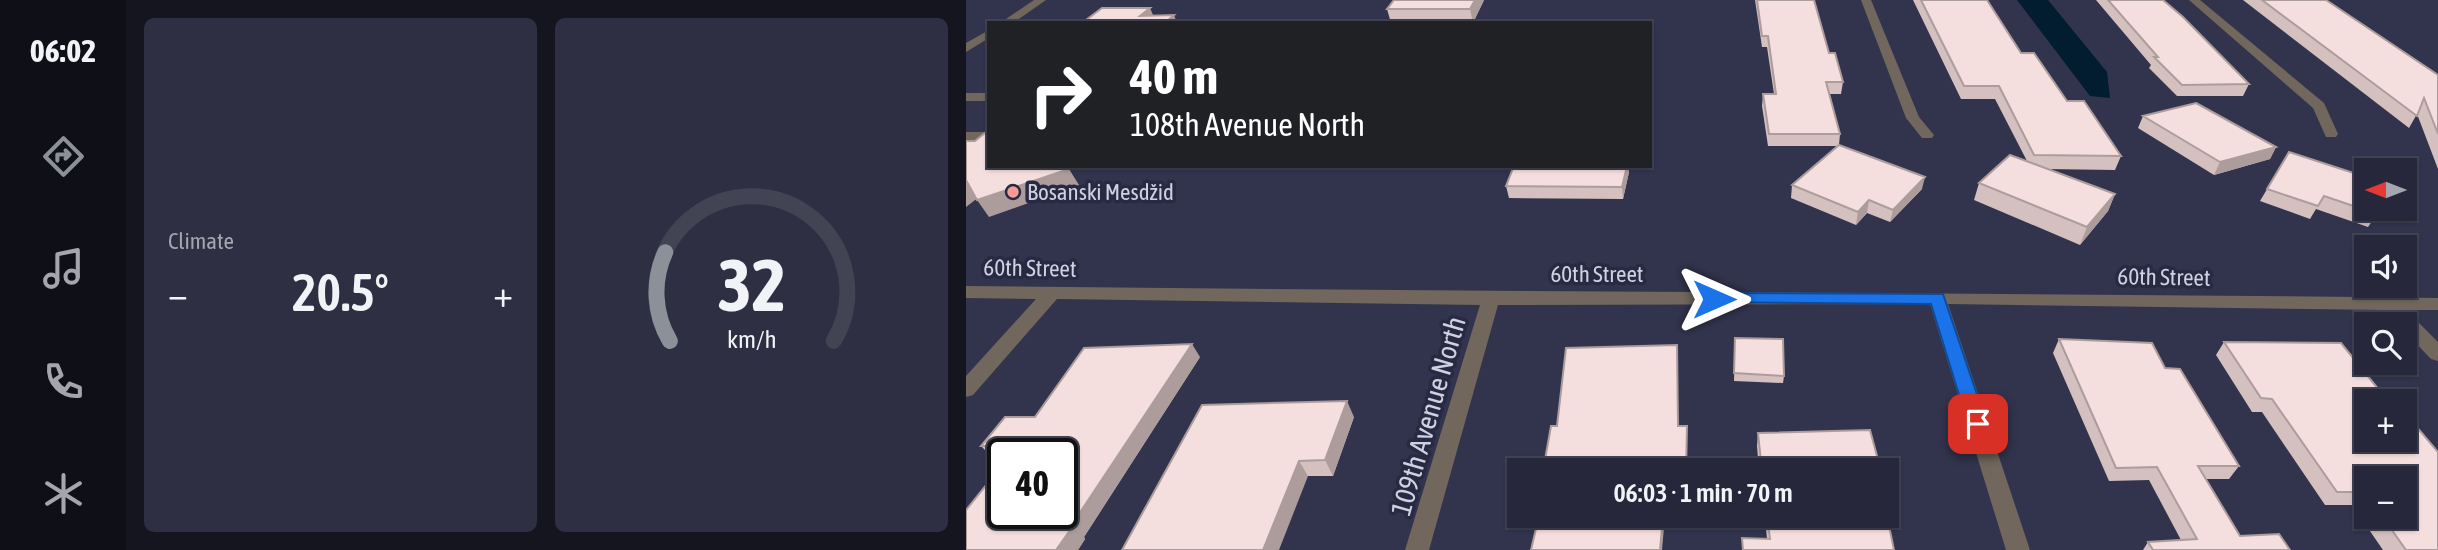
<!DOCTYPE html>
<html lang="en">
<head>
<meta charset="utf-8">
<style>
	:root { --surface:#26273a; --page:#2e2f42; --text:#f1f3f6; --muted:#a4a5af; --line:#424454; --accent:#8c9099 }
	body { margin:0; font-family:"Asap Condensed",sans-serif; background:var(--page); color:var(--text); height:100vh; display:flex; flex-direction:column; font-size:26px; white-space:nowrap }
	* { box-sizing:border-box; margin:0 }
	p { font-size:23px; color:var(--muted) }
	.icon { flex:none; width:38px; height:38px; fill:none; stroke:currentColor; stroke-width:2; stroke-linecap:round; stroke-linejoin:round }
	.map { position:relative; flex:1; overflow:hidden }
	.panel { display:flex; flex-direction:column; gap:18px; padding:18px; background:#151520; width:840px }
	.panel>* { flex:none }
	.hud { position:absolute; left:21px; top:21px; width:665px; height:147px; border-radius:0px; box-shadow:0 2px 5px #0004,0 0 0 2px var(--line); background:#202124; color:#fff; overflow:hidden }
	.needle { width:46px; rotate:270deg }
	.fabs { position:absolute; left:1388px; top:158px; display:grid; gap:14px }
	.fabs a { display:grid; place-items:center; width:63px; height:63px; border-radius:0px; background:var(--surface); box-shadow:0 2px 5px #0004,0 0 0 2px var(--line); font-size:35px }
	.speed { position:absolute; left:21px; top:438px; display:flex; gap:14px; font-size:35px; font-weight:700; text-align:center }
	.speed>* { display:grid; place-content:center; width:91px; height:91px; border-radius:50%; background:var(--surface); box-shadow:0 2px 5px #0004,0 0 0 2px var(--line); line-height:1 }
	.speed .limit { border:4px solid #111; border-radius:10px; background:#fff; color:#111 }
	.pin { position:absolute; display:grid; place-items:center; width:60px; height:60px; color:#fff; margin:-30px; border-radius:14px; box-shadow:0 4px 10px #0006 }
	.me { position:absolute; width:77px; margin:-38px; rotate:90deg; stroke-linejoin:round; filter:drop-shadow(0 0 5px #0008) }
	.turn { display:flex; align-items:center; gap:24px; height:147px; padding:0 28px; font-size:32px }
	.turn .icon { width:91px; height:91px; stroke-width:2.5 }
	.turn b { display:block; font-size:49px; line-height:60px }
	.big { font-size:52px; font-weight:600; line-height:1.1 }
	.panel .tile { flex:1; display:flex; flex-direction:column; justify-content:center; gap:10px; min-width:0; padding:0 24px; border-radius:10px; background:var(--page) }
	.panel .dial { align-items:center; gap:0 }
	.dial svg { height:182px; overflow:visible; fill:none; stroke:var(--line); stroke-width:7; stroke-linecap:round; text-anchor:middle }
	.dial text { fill:var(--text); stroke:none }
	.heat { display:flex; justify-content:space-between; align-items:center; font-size:38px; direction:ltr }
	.panel .tiles { flex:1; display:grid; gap:18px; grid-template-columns:repeat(2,1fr) }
	.trip { position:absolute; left:541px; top:458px; width:392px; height:70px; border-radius:0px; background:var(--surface); box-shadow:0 2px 5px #0004,0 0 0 2px var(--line); font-weight:600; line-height:70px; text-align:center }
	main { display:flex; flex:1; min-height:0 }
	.menu { display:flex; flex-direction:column; width:126px; justify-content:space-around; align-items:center; background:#0f1017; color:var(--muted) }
	.menu .icon { width:49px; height:49px }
	.menu .active { color:var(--accent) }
	.menu b { font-size:32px; color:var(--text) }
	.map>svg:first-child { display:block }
	.water { fill:#011d2f }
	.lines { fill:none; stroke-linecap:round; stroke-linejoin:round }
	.minor { fill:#71675c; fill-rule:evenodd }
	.wall { fill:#d3c0bf; fill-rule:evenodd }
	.shaded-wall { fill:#ac9c9b }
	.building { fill:#f5dfde; stroke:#ac9c9b; stroke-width:2 }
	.route { fill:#1a73e8; stroke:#114b97; stroke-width:2 }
	.poi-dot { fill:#f59b98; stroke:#282a43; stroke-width:2.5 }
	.labels { text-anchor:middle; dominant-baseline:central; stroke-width:7; stroke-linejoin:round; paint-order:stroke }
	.poi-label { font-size:23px; fill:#cfd1e1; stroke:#282a43; text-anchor:start }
	.street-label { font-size:23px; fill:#cfd1e1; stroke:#282a43 }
	.near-street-label { font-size:28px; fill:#cfd1e1; stroke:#282a43 }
</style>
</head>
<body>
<main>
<nav class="menu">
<b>06:02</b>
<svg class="icon active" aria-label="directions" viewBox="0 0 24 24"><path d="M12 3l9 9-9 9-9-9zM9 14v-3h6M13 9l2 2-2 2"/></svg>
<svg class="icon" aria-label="music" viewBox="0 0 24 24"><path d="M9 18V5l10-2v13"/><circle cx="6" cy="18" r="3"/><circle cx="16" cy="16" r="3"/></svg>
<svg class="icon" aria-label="phone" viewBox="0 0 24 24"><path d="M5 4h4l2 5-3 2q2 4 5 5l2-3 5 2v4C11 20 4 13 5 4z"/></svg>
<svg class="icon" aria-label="climate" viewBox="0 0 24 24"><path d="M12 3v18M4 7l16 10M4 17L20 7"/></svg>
</nav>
<section class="panel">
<div class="tiles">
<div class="tile"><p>Climate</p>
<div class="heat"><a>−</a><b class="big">20.5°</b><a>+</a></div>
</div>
<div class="tile dial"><svg viewBox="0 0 100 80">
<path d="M14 69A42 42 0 1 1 86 69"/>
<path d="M14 69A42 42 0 0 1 12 30" stroke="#8c9099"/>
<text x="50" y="56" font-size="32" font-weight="700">32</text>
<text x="50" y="72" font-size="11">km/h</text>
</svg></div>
</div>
</section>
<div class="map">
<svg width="1472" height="550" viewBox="0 0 1472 550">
	<rect width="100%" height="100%" fill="#32344e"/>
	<path class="water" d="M 1051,0 L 1082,0 L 1141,72 L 1144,98 L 1124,96 Z"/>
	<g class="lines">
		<path class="minor" d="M 68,0 L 80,0 L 47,23 L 34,23 Z
			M 895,0 L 905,0 L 953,117 L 968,135 L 966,138 L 956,138 L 940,118 Z
			M 1223,0 L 1234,0 L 1358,103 L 1372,134 L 1370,137 L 1360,137 L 1347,108 Z
			M 23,30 L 23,38 L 0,52 L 0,43 Z
			M 0,93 L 23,93 L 23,101 L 0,101 Z
			M 0,132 L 23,132 L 23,140 L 0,140 Z
			M 0,286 C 490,292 981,292 1472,298 L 1472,310 L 1440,310 L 1472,342 L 1472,361 L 1465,359 L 1438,331 L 1438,324 L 1431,324 L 1418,310 L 982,304 L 1064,550 L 1040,550 L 964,304 L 532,305 L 463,550 L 439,550 L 514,305 L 91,299 L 7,395 L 0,397 L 0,376 L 70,299 L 0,298 Z"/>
	</g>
	<path class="wall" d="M 428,0 L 518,0 L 507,23 L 425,23 L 421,9 Z
		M 789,0 L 848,0 L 863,53 L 877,82 L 875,94 L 863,94 L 874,134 L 873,145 L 956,189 L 924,222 L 901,213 L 890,225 L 825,198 L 826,185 L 872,146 L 802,146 L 796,106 L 797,94 L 808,94 L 801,47 L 796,47 Z
		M 947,0 L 1021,0 L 1055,53 L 1155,156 L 1149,170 L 1080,169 L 1149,194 L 1142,211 L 1114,245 L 1008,200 L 1013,183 L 1061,161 L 1029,99 L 995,99 Z
		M 1130,0 L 1197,0 L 1283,84 L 1277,96 L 1211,96 L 1183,68 L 1185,65 Z
		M 1277,0 L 1360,0 L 1472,75 L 1472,169 L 1451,114 L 1443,128 Z
		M 1177,116 L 1310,147 L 1304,159 L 1248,175 L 1172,128 Z
		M 1323,152 L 1411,214 L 1402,227 L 1350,209 L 1344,219 L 1294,201 Z
		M 663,172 L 657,199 L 543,198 L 540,186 Z
		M 769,338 L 818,376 L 817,383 L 768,381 Z
		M 1093,339 L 1199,368 L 1273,466 L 1263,479 L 1240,479 L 1274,536 L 1324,550 L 1177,550 L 1182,542 L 1215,540 L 1183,480 L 1143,481 L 1087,353 Z
		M 1258,342 L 1400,401 L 1472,550 L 1417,550 L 1386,505 L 1359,505 L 1296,412 L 1286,412 L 1250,355 ZM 1400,478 L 1438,516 L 1400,516 Z
		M 234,357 L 118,537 L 119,539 L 112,550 L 0,550 L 96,453 L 37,453 L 37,459 L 28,459 L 15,446 Z
		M 388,417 L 367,476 L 342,476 L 156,550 Z
		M 792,433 L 915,471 L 793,471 L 791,446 Z
		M 799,516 L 920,516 L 928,550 L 776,550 L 776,538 L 801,539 Z"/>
	<path class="shaded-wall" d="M 509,0 L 518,0 L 507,23 L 504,9 Z
		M 184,8 L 190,22 L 174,16 Z
		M 208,15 L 211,23 L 199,23 Z
		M 1310,147 L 1304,159 L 1248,175 L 1254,162 Z
		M 661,166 L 663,166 L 663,172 L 657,199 L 656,187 Z
		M 103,169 L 113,185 L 23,217 L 11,200 Z
		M 959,177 L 956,189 L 924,222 L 927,210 Z
		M 0,180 L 13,197 L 0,207 Z
		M 1149,194 L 1142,211 L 1114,245 L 1121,227 Z
		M 903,200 L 901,213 L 890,225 L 892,212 Z
		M 226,344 L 234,357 L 118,537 L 119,539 L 112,550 L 90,550 L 105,526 Z
		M 381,401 L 388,417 L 367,476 L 359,460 Z
		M 333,461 L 342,476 L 313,550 L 297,550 Z
		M 697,516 L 699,516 L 696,550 L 694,550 Z"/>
	<path class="building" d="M 428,0 L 509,0 L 504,9 L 421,9 Z
		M 791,0 L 848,0 L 863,53 L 869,53 L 877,82 L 860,82 L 874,134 L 803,134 L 797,94 L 810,94 L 802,36 L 796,36 Z
		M 955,0 L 1021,0 L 1055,53 L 1068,53 L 1101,101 L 1118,101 L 1155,156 L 1068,155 L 1033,86 L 998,86 Z
		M 1142,0 L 1197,0 L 1217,17 L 1283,84 L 1216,85 L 1188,57 L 1192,57 Z
		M 1296,0 L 1360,0 L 1472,75 L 1472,134 L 1458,98 L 1451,116 Z
		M 136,8 L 184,8 L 174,16 L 208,15 L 199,23 L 116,23 Z
		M 1230,103 L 1310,147 L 1254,162 L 1177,116 Z
		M 20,132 L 23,132 L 23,166 L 101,166 L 103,169 L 11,200 L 0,180 L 0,141 L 9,141 Z
		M 873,145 L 959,177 L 927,210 L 903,200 L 892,212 L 826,185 Z
		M 1323,152 L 1400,177 L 1400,208 L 1413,208 L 1411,214 L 1358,196 L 1352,206 L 1301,189 Z
		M 1044,155 L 1149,194 L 1121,227 L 1013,183 Z
		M 548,166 L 661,166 L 656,187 L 540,186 Z
		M 769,338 L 817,339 L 818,376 L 768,373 Z
		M 1093,339 L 1186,343 L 1199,368 L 1214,369 L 1273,466 L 1232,466 L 1274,536 L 1313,534 L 1324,550 L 1187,550 L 1182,542 L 1231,539 L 1191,467 L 1150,468 Z
		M 1258,342 L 1375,343 L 1422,401 L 1400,401 L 1400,439 L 1438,439 L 1439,413 L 1472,452 L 1472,550 L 1440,550 L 1416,516 L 1438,516 L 1438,478 L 1400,478 L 1400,494 L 1399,492 L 1371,492 L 1306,399 L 1295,398 Z
		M 226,344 L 105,526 L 107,526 L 90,550 L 0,550 L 0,510 L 37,464 L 37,513 L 96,513 L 96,453 L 45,453 L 51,446 L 15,446 L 39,417 L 69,417 L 118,348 Z
		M 711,345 L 712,426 L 721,426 L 720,471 L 577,471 L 585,426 L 591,426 L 600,348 Z
		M 381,401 L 359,460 L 333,461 L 297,550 L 156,550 L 236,405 Z
		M 904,430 L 915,471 L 796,471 L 792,433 Z
		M 920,511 L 928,550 L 777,550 L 776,538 L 804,539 L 801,516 L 920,516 Z
		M 573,516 L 697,516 L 694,550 L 565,550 Z"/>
	<path class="route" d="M 748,293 L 977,294 L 1021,424 L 1019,430 L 1005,430 L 1002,424 L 965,304 L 742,302 L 742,295 Z"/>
	<circle class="poi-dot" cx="47" cy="192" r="7"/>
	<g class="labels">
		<g class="poi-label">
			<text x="61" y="192">Bosanski Mesdžid</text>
		</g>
		<g class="street-label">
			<text transform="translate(64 268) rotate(1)">60th Street</text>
			<text x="631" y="274">60th Street</text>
			<text transform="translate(1198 277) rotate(1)">60th Street</text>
		</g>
		<g class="near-street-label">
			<text transform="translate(462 416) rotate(-74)">109th Avenue North</text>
		</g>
	</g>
</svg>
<div class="fabs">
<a><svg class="needle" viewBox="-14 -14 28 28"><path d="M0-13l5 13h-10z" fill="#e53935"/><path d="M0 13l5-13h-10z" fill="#a4a5af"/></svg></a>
<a><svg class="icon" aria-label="sound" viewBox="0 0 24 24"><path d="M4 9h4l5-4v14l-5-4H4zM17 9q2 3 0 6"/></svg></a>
<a><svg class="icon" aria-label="search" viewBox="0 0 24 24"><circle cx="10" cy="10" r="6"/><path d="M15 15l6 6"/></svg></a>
<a>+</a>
<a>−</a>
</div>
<div class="speed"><div class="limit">40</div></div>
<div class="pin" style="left:1012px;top:424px;background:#d93025"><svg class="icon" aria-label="arrive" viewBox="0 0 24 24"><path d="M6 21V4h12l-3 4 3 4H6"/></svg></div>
<svg class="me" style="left:748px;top:299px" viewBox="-20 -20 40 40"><path d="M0-17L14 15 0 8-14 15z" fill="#1a73e8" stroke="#fff" stroke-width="4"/></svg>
<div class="trip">06:03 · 1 min · 70 m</div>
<div class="hud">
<div class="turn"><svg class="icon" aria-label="right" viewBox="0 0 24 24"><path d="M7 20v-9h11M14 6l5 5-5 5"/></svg><div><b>40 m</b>108th Avenue North</div></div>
</div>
</div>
</main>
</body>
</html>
